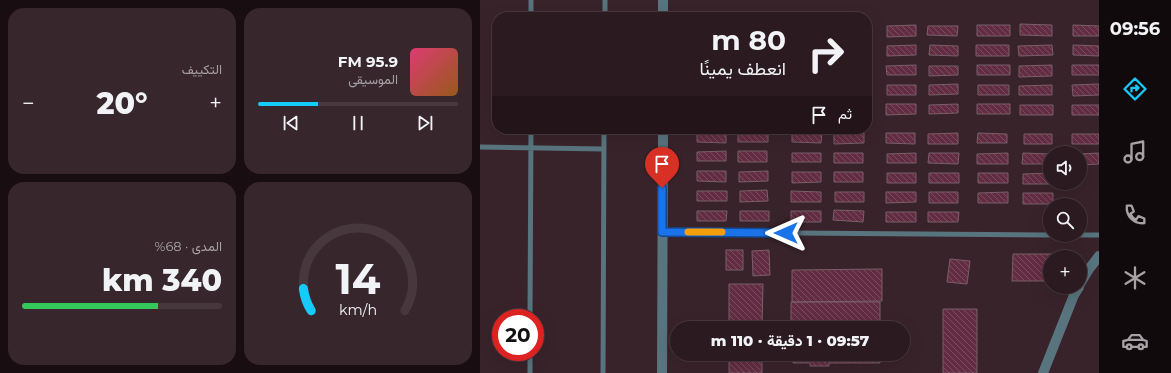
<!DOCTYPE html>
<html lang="ar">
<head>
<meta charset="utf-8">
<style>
	:root { --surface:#2b1a20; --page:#37272d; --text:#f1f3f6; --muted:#a6a1a5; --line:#47383e; --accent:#16cafb }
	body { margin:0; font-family:Montserrat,Vazirmatn,sans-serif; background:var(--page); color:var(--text); direction:rtl; height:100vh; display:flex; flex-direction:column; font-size:15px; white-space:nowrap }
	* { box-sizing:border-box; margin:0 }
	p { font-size:13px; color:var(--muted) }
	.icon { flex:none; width:22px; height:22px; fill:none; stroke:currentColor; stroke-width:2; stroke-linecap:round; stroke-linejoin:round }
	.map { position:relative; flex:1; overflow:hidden; direction:ltr }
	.side { display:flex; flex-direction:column; gap:8px; padding:8px; background:#180e12; width:480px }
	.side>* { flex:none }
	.top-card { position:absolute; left:12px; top:12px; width:380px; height:122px; border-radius:16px; box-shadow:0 4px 16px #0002,0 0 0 1px var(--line); direction:rtl; background:#2b1a20; color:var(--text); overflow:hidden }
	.tools { position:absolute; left:563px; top:146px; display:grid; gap:8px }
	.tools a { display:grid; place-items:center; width:44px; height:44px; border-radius:50%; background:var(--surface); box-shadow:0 4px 16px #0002,0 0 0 1px var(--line); font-size:20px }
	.speed { position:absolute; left:12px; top:309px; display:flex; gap:8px; font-size:20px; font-weight:700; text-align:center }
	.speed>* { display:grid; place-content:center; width:52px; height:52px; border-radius:50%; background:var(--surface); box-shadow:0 4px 16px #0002,0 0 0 1px var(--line); line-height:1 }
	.speed .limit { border:6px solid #d22; background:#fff; color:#111 }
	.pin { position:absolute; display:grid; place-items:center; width:34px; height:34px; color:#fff; margin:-41px -17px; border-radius:50% 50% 50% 0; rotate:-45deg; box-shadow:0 0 4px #0007 }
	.pin .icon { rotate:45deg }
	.me { position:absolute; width:44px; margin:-22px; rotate:270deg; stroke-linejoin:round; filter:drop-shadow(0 0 3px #0008) }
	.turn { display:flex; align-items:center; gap:14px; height:84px; padding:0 20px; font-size:18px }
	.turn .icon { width:52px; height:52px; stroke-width:2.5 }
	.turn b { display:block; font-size:28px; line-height:34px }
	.then { display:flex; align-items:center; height:38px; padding:0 20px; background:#0003; gap:8px; font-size:15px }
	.big { font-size:30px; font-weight:800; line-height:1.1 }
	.side .tile { flex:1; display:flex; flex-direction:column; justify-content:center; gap:6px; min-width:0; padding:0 14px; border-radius:16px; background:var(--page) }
	.side .dial { align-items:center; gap:0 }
	.dial svg { height:104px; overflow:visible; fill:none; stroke:var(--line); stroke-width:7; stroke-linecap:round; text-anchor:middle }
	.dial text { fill:var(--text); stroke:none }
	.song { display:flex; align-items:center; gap:12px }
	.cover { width:48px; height:48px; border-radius:6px; background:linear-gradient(135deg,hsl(340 70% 55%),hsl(30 70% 35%)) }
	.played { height:4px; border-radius:2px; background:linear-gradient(90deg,var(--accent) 30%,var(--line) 30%) }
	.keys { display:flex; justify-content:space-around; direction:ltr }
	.heat { display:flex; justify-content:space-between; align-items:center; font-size:22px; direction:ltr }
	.charge { height:6px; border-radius:3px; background:linear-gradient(90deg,#34c759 68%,var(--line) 0) }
	.side .tiles { flex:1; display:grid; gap:8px; grid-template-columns:repeat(2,1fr) }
	.trip { position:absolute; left:190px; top:321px; width:240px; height:40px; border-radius:20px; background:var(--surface); box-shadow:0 4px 16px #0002,0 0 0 1px var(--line); font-weight:800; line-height:40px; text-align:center; direction:rtl }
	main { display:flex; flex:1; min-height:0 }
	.tabs { display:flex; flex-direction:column; width:72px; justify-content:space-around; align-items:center; background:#110a0d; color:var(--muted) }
	.tabs .icon { width:28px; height:28px }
	.tabs .active { color:var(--accent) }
	.tabs b { font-size:18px; color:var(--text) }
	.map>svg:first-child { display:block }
	.building { fill:url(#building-back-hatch); stroke:#795f67 }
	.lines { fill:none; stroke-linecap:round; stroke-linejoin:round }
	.service { stroke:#58747e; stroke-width:5 }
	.minor { stroke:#58747e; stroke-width:10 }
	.route-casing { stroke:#114b97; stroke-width:10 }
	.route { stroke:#1a73e8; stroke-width:7 }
	.slow { stroke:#f59e0b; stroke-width:7 }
</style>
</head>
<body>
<main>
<nav class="tabs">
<b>09:56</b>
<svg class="icon active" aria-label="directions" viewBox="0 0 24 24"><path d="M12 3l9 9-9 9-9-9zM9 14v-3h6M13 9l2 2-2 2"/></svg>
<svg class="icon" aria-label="music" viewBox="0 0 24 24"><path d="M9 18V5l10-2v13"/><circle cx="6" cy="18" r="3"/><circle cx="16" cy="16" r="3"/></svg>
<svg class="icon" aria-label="phone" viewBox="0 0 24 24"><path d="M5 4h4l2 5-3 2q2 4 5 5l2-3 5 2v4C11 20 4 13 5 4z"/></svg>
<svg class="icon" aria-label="climate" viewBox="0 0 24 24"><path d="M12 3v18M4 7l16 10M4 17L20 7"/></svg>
<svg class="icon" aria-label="car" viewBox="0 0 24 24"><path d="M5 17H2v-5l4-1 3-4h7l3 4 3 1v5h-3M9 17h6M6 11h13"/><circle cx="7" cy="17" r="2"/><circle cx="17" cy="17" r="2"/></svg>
</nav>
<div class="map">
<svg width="619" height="373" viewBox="0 0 619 373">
	<defs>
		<pattern id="building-back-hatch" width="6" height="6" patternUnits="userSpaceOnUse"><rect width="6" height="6" fill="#622d42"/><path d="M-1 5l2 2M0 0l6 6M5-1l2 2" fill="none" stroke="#794c5e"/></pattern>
	</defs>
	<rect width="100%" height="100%" fill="#39232a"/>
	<path class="building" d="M 540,24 L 572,25 L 572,36 L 540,35 Z
		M 436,25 L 436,36 L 407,37 L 407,26 Z
		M 497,25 L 530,25 L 530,36 L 497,36 Z
		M 593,25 L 619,26 L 619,36 L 593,36 Z
		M 448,26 L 478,26 L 477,36 L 447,35 Z
		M 436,45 L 436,55 L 407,56 L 407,46 Z
		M 450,45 L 478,46 L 478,56 L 449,55 Z
		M 496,45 L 529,45 L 529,56 L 496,56 Z
		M 572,45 L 573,55 L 539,56 L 538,46 Z
		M 593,45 L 619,46 L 619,56 L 593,55 Z
		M 436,65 L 436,75 L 407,75 L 406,66 Z
		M 497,65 L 530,65 L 530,75 L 497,75 Z
		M 572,65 L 572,76 L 539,77 L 539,66 Z
		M 592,65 L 619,65 L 619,75 L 592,75 Z
		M 449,66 L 478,66 L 478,75 L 449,76 Z
		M 478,84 L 478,94 L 449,95 L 449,85 Z
		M 619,84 L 619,95 L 593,96 L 592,85 Z
		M 407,85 L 436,85 L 436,95 L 407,95 Z
		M 498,85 L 529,85 L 529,95 L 498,95 Z
		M 572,85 L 572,95 L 539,95 L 539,86 Z
		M 406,104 L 436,104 L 436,114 L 406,115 Z
		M 478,104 L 478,113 L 449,114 L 449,105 Z
		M 497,104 L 530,104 L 530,114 L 497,114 Z
		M 540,105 L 573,105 L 573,115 L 540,115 Z
		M 592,105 L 619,105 L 619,115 L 592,115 Z
		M 217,132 L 246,132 L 246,143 L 217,142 Z
		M 258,132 L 288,132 L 288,142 L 258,142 Z
		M 312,132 L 342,133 L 341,143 L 312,142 Z
		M 384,133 L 384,143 L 354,144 L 354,134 Z
		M 406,133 L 435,133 L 435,144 L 406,143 Z
		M 478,133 L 478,144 L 448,144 L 448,134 Z
		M 498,133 L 527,134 L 527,143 L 497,143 Z
		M 544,134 L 572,134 L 572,144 L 544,144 Z
		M 592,134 L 619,134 L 619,144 L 592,144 Z
		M 246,151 L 246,161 L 217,161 L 217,152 Z
		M 258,151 L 287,151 L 287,162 L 258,162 Z
		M 312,153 L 341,153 L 341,162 L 312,162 Z
		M 354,153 L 383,153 L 383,163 L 354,163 Z
		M 436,153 L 436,163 L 407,163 L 407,154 Z
		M 449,153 L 479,153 L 478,164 L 448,163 Z
		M 528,153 L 528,164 L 497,164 L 497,154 Z
		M 543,153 L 570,154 L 570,164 L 542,164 Z
		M 619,153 L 619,164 L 600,165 L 600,154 Z
		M 217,171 L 246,171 L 246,182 L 217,181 Z
		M 288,171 L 288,181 L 259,182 L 259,172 Z
		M 312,172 L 341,172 L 341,182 L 312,183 Z
		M 354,172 L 383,172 L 383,182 L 354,182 Z
		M 407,173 L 436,173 L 436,183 L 407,183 Z
		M 449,173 L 479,173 L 479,183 L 449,183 Z
		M 498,173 L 528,173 L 528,183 L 498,183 Z
		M 570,173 L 570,183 L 573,184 L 543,184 L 543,174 Z
		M 287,190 L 288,201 L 260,202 L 260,191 Z
		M 217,191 L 247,191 L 247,201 L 217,201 Z
		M 311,191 L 341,192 L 341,202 L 311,202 Z
		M 355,192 L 384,192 L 384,202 L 355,202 Z
		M 406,192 L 436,192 L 436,202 L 406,203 Z
		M 449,192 L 478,192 L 478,203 L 449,203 Z
		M 528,192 L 528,203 L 498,203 L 498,193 Z
		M 543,193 L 573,193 L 573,204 L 543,204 Z
		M 354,210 L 384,211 L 383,222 L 353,220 Z
		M 217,211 L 247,211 L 246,221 L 217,221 Z
		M 260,211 L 289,211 L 289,221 L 260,221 Z
		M 311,211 L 341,211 L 341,222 L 311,222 Z
		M 406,212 L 436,212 L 436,222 L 406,222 Z
		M 448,212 L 479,212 L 478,222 L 448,222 Z
		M 246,250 L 263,250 L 263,270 L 246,270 Z
		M 289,250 L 290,275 L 273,276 L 272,251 Z
		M 533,254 L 577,254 L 577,257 L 570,257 L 570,281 L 532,281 Z
		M 470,259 L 490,261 L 487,284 L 467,282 Z
		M 402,269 L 402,301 L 312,302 L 312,270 Z
		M 249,284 L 283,284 L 282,328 L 249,328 Z
		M 311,302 L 400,302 L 400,328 L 311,328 Z
		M 463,309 L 497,309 L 497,373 L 463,373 Z
		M 249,354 L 282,354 L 282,373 L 249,373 Z
		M 313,354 L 400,354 L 400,363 L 349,363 L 349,366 L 330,366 L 330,363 L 313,363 Z"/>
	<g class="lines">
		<path class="service" d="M 51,17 L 51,0
			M 125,17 L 125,0
			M 0,147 L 124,149
			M 182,232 L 570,235
			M 576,235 L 619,235
			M 50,318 L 51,129
			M 50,373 L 50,352
			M 123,373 L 124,129"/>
		<path class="minor" d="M 183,17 L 183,0
			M 600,284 L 609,269 L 619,256
			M 182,373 L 183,129
			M 563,373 L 594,295 L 599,287"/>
	</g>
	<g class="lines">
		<g class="route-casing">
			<path id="route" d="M 182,188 L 182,232 L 306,233"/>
		</g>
		<use href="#route" class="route"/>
		<path class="slow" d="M 208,232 L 242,232"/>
	</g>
</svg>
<div class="tools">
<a><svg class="icon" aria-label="sound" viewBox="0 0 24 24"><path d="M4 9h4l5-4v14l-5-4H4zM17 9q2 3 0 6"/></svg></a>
<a><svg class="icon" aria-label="search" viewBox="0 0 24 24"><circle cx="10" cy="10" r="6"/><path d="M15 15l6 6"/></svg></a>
<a>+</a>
</div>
<div class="speed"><div class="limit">20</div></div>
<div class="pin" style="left:182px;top:188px;background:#d93025"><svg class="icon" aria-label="arrive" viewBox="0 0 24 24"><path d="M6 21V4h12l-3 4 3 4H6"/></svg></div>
<svg class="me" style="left:306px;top:233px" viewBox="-20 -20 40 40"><path d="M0-17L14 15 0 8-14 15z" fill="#1a73e8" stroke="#fff" stroke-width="4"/></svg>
<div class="trip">09:57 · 1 دقيقة · 110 m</div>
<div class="top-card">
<div class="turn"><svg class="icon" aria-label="right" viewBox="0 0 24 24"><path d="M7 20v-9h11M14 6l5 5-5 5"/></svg><div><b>80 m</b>انعطف يمينًا</div></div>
<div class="then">ثم<svg class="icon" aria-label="arrive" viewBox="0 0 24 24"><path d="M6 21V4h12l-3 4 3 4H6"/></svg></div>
</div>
</div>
<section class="side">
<div class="tiles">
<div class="tile">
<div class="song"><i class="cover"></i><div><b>95.9 FM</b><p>الموسيقى</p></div></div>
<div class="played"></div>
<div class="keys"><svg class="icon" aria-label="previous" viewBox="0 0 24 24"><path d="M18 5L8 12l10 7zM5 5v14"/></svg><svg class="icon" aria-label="pause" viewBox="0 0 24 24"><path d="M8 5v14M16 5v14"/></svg><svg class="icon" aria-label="next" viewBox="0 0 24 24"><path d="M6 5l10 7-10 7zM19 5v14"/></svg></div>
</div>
<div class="tile"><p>التكييف</p>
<div class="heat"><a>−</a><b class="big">20°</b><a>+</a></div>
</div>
<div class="tile dial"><svg viewBox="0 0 100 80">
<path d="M14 69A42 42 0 1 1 86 69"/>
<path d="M14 69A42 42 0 0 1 8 52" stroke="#16cafb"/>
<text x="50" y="56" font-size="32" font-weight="700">14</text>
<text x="50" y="72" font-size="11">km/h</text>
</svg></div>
<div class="tile"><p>المدى · 68%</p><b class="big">340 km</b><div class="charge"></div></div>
</div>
</section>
</main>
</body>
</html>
